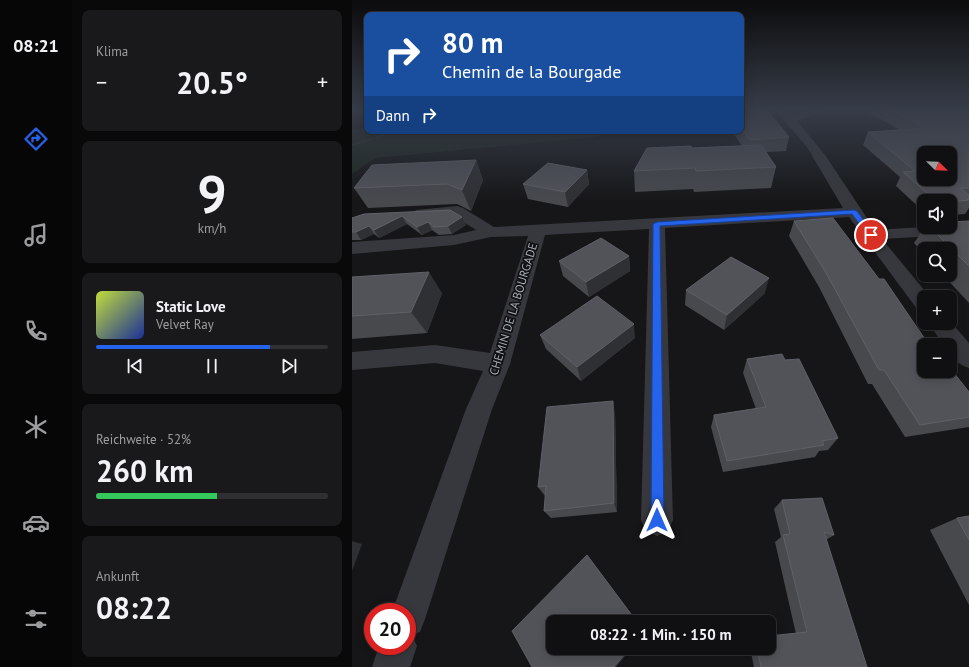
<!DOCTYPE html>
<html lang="de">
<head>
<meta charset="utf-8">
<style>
	:root { --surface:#101012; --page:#19191b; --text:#f1f3f6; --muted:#9c9d9f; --line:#303032; --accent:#2563eb }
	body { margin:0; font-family:"PT Sans",sans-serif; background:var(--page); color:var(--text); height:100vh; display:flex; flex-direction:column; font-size:15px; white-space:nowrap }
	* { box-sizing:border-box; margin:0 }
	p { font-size:13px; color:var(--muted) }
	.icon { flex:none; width:22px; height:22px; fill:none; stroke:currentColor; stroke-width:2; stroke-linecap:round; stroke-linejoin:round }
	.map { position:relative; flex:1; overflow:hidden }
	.side { display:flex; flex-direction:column; gap:10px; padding:10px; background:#09090a; width:280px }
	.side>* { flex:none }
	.hud { position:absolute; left:12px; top:12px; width:380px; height:122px; border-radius:8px; box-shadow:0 2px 10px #0003,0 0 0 1px var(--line); background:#1a4fa0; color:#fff; overflow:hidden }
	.needle { width:26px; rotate:113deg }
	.buttons { position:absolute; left:565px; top:146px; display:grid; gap:8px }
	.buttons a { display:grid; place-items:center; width:40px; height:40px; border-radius:8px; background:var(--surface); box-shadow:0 2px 10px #0003,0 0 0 1px var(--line); font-size:20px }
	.speed { position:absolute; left:12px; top:603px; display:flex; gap:8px; font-size:20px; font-weight:700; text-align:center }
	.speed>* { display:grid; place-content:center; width:52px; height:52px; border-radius:50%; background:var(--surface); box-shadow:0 2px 10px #0003,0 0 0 1px var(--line); line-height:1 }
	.speed .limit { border:6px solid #d22; background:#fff; color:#111 }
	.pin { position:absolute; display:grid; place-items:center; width:34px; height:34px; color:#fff; margin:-17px; border:2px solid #fff; border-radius:50%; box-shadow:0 1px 4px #0007 }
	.me { position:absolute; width:44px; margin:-22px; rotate:0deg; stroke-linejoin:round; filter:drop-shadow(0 0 3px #0008) }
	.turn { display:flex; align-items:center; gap:14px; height:84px; padding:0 12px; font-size:18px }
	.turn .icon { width:52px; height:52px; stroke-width:2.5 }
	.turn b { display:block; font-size:28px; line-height:34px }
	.then { display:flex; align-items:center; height:38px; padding:0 12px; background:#0003; gap:8px; font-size:15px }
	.big { font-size:30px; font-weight:600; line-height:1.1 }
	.side .card { flex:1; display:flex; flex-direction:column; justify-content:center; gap:6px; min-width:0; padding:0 14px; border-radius:8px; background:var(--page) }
	.side .dial { align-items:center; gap:0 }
	.dial b { font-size:52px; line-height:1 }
	.song { display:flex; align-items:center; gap:12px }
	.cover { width:48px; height:48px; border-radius:6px; background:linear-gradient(135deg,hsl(70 70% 55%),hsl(230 70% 35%)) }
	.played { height:4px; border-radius:2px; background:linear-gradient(90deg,var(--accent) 75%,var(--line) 75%) }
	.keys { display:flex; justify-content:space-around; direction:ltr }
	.heat { display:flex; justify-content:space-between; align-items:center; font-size:22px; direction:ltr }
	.charge { height:6px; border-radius:3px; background:linear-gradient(90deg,#34c759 52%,var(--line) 0) }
	.trip { position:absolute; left:194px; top:615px; width:230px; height:40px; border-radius:8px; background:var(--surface); box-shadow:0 2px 10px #0003,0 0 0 1px var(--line); font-weight:600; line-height:40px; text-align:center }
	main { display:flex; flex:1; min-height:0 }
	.menu { display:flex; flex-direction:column; width:72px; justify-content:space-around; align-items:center; background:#060607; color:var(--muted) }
	.menu .icon { width:28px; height:28px }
	.menu .current { color:var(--accent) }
	.menu b { font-size:18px; color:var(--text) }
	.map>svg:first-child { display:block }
	.green { fill:#1e261f }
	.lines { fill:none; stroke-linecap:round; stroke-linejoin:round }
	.path { stroke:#3d3f44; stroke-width:1.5; stroke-dasharray:1 1.5; stroke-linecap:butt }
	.minor { fill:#37383d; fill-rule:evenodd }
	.wall { fill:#47494d }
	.shaded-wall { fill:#2f3033 }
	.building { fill:#525359; stroke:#5f6168; fill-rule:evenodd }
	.route { fill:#2563eb; stroke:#184099 }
	.labels { text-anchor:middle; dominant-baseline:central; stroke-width:3.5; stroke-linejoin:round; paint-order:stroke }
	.street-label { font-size:12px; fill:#a8adb8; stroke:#111113 }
</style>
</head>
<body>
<main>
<nav class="menu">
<b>08:21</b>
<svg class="icon current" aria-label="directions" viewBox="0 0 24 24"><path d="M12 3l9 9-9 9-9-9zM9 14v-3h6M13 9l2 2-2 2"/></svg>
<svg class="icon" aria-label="music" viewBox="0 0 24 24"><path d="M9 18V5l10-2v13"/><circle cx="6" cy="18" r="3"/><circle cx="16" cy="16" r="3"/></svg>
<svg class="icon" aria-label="phone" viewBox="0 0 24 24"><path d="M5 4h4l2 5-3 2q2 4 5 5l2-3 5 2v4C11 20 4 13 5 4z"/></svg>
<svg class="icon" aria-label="climate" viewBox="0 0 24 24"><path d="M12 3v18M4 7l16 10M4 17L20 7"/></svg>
<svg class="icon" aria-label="car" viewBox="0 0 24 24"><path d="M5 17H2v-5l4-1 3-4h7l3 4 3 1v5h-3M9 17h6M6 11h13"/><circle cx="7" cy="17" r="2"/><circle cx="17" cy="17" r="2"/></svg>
<svg class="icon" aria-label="filters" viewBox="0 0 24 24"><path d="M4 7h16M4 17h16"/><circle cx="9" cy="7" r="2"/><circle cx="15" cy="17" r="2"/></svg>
</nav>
<section class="side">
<div class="card"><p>Klima</p>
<div class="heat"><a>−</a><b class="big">20.5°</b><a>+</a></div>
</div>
<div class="card dial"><b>9</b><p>km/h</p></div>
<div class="card">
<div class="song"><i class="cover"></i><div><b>Static Love</b><p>Velvet Ray</p></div></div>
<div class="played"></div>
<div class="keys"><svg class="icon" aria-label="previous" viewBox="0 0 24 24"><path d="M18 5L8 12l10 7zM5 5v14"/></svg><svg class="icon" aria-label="pause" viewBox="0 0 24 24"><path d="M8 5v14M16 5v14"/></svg><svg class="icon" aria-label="next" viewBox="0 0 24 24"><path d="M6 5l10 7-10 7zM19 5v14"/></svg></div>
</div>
<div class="card"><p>Reichweite · 52%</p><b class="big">260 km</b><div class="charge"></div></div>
<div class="card"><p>Ankunft</p><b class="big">08:22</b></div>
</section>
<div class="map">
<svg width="617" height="667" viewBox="0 0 617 667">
	<rect width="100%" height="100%" fill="#161618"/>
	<path class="green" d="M 15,127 L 15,131 L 266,131 L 244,137 L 23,158 L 0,174 L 0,130 Z"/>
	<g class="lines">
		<path class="path" d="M 0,145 L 40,133 L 78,131"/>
		<path class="minor" d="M 0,109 L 15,109 L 15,113 L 0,115 Z
			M 422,109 L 433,109 L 440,115 L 461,109 L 476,109 L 475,111 L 445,121 L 473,155 L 523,230 L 572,227 L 598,227 L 598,225 L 617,224 L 617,234 L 530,239 L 578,297 L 572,297 L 572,311 L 565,309 L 497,217 L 313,228 L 321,520 L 316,531 L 305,536 L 294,531 L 289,520 L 297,229 L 193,235 L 158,364 L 140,409 L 73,619 L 68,632 L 60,635 L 65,646 L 58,667 L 20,667 L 27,646 L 55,646 L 55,612 L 40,612 L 114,409 L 131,371 L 83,363 L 0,370 L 0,352 L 83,345 L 138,353 L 176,236 L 139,237 L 102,245 L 0,254 L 0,242 L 102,235 L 124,230 L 102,216 L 70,218 L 64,216 L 62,213 L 64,210 L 105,206 L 111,208 L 142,227 L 491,208 L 455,147 Z
			M 598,321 L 617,343 L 617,368 C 606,365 598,356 598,345 L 592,345 L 576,323 L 598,323 Z"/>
	</g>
	<path class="wall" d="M 517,109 L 617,109 L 617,208 L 613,214 L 598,215 L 598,201 L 572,201 L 572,212 L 544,186 L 548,177 L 511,145 L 516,132 L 548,130 L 516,112 Z
		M 389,112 L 437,137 L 434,151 L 414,152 L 424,167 L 419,188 L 342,192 L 341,189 L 283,192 L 282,171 L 340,148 L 390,146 L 380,131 L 389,131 Z
		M 124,160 L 131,180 L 119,211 L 105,204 L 16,208 L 2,188 Z
		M 235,170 L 237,184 L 216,207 L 176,199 L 171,184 Z
		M 98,210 L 114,225 L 100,234 L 87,235 L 80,230 L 70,235 L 55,224 L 27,238 L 22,234 L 9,240 L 0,240 L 0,218 Z
		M 442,221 L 572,345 L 617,392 L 617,427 L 553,437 L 520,384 L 516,384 L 467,287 L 437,236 Z
		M 617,221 L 617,303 L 591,275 L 598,275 L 598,249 L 572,249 L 572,254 L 562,243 L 573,227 L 598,227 Z
		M 277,256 L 278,271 L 237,297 L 211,276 L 207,261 Z
		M 0,277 L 90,293 L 75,333 L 0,339 Z
		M 334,290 L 413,293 L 372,330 L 333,305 Z
		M 188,335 L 283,338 L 229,381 L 194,349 Z
		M 395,359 L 433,360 L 486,438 L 476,450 L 467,451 L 463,457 L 371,472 L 359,427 L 362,415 L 404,409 L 391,373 Z
		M 263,413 L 265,512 L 199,518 L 192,511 L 194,496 L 193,496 L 186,487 Z
		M 430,500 L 482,535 L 474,540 L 515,667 L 402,667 L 398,648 L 417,648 L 444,634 L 423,542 L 429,537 L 422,509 Z
		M 617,516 L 617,605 L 578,530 L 605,518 Z"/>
	<path class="shaded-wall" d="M 124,160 L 131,180 L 119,211 L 110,190 Z
		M 235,170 L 237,184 L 216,207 L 213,192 Z
		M 50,216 L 55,224 L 27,238 L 22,230 Z
		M 110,217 L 114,225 L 100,234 L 96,226 Z
		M 76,222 L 80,230 L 70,235 L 65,227 Z
		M 17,226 L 22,234 L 9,240 L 4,232 Z
		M 277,256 L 278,271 L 237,297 L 234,282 Z
		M 77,272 L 90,293 L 75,333 L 59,312 Z
		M 417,278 L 413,293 L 372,330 L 375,315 Z
		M 282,324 L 283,338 L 229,381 L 225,367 Z
		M 261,401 L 263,413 L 265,512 L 262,503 Z
		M 0,541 L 10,544 L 0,571 Z
		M 278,648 L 280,648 L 264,667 L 262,667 Z"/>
	<path class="building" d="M 536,109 L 617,109 L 617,188 L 608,188 L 617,195 L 617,200 L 598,202 L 598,201 L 584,201 L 551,172 L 563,171 L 516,132 L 573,128 ZM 572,153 L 598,153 L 598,179 L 572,179 Z
		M 415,110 L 437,137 L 398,140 L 389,128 L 389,112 Z
		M 409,145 L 424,167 L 344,171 L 343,168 L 282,171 L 295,148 L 339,146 L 340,148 Z
		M 124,160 L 110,190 L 95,184 L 2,188 L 20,165 Z
		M 196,163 L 235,170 L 213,192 L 171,184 Z
		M 98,210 L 110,217 L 96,226 L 82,227 L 76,222 L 65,227 L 50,216 L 22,230 L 17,226 L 4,232 L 0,232 L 0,218 L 12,214 Z
		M 481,218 L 527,279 L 532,279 L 577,345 L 572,345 L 572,371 L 598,371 L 598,368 L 617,392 L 617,417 L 568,425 L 532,370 L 527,370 L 473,271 L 442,221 Z
		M 617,221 L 617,266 L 578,227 L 598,227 L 598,222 Z
		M 249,238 L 277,256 L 234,282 L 207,261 Z
		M 379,257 L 417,278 L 375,315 L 334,290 Z
		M 77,272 L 59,312 L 0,316 L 0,277 Z
		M 245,296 L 282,324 L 225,367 L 188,335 Z
		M 430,354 L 433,360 L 447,359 L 486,438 L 470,441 L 472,445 L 375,461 L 362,415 L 414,407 L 395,359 Z
		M 261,401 L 262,503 L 192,511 L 194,486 L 186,487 L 195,407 Z
		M 470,498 L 482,535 L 472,532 L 515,667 L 409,667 L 405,648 L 417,648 L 417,636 L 455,632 L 431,535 L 438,534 L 430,500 Z
		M 617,516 L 617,540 L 605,518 Z
		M 235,555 L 285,622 L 201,622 L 201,648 L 278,648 L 262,667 L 180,667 L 160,631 Z"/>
	<linearGradient id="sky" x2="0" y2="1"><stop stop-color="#0c0c0d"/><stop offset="0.54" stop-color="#363c48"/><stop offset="1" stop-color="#363c48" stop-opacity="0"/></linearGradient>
	<rect width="617" height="202" fill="url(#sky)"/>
	<path class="route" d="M 502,210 L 505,211 L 521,233 L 521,236 L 516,236 L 500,214 L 308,226 L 312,520 L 310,525 L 305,527 L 301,525 L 299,520 L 301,224 L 305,222 Z"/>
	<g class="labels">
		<g class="street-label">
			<text transform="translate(161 309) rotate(-73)">CHEMIN DE LA BOURGADE</text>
		</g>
	</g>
</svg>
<div class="buttons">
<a><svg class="needle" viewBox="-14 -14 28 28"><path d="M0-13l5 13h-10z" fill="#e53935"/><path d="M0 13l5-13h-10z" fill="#9c9d9f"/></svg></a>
<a><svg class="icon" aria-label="sound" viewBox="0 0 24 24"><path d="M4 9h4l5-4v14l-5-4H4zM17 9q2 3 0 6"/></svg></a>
<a><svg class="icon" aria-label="search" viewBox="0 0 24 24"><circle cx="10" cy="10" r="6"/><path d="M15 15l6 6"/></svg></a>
<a>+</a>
<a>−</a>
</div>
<div class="speed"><div class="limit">20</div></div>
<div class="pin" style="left:519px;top:235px;background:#d93025"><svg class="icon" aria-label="arrive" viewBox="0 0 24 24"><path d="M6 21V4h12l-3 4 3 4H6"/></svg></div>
<svg class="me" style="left:305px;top:520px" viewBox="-20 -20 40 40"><path d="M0-17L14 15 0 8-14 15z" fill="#2563eb" stroke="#fff" stroke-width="4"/></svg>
<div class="trip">08:22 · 1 Min. · 150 m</div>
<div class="hud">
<div class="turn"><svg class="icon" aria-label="right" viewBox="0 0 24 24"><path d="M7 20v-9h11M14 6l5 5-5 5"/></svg><div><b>80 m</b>Chemin de la Bourgade</div></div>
<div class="then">Dann<svg class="icon" aria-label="right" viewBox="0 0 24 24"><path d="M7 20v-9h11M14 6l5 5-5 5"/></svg></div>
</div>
</div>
</main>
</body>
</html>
